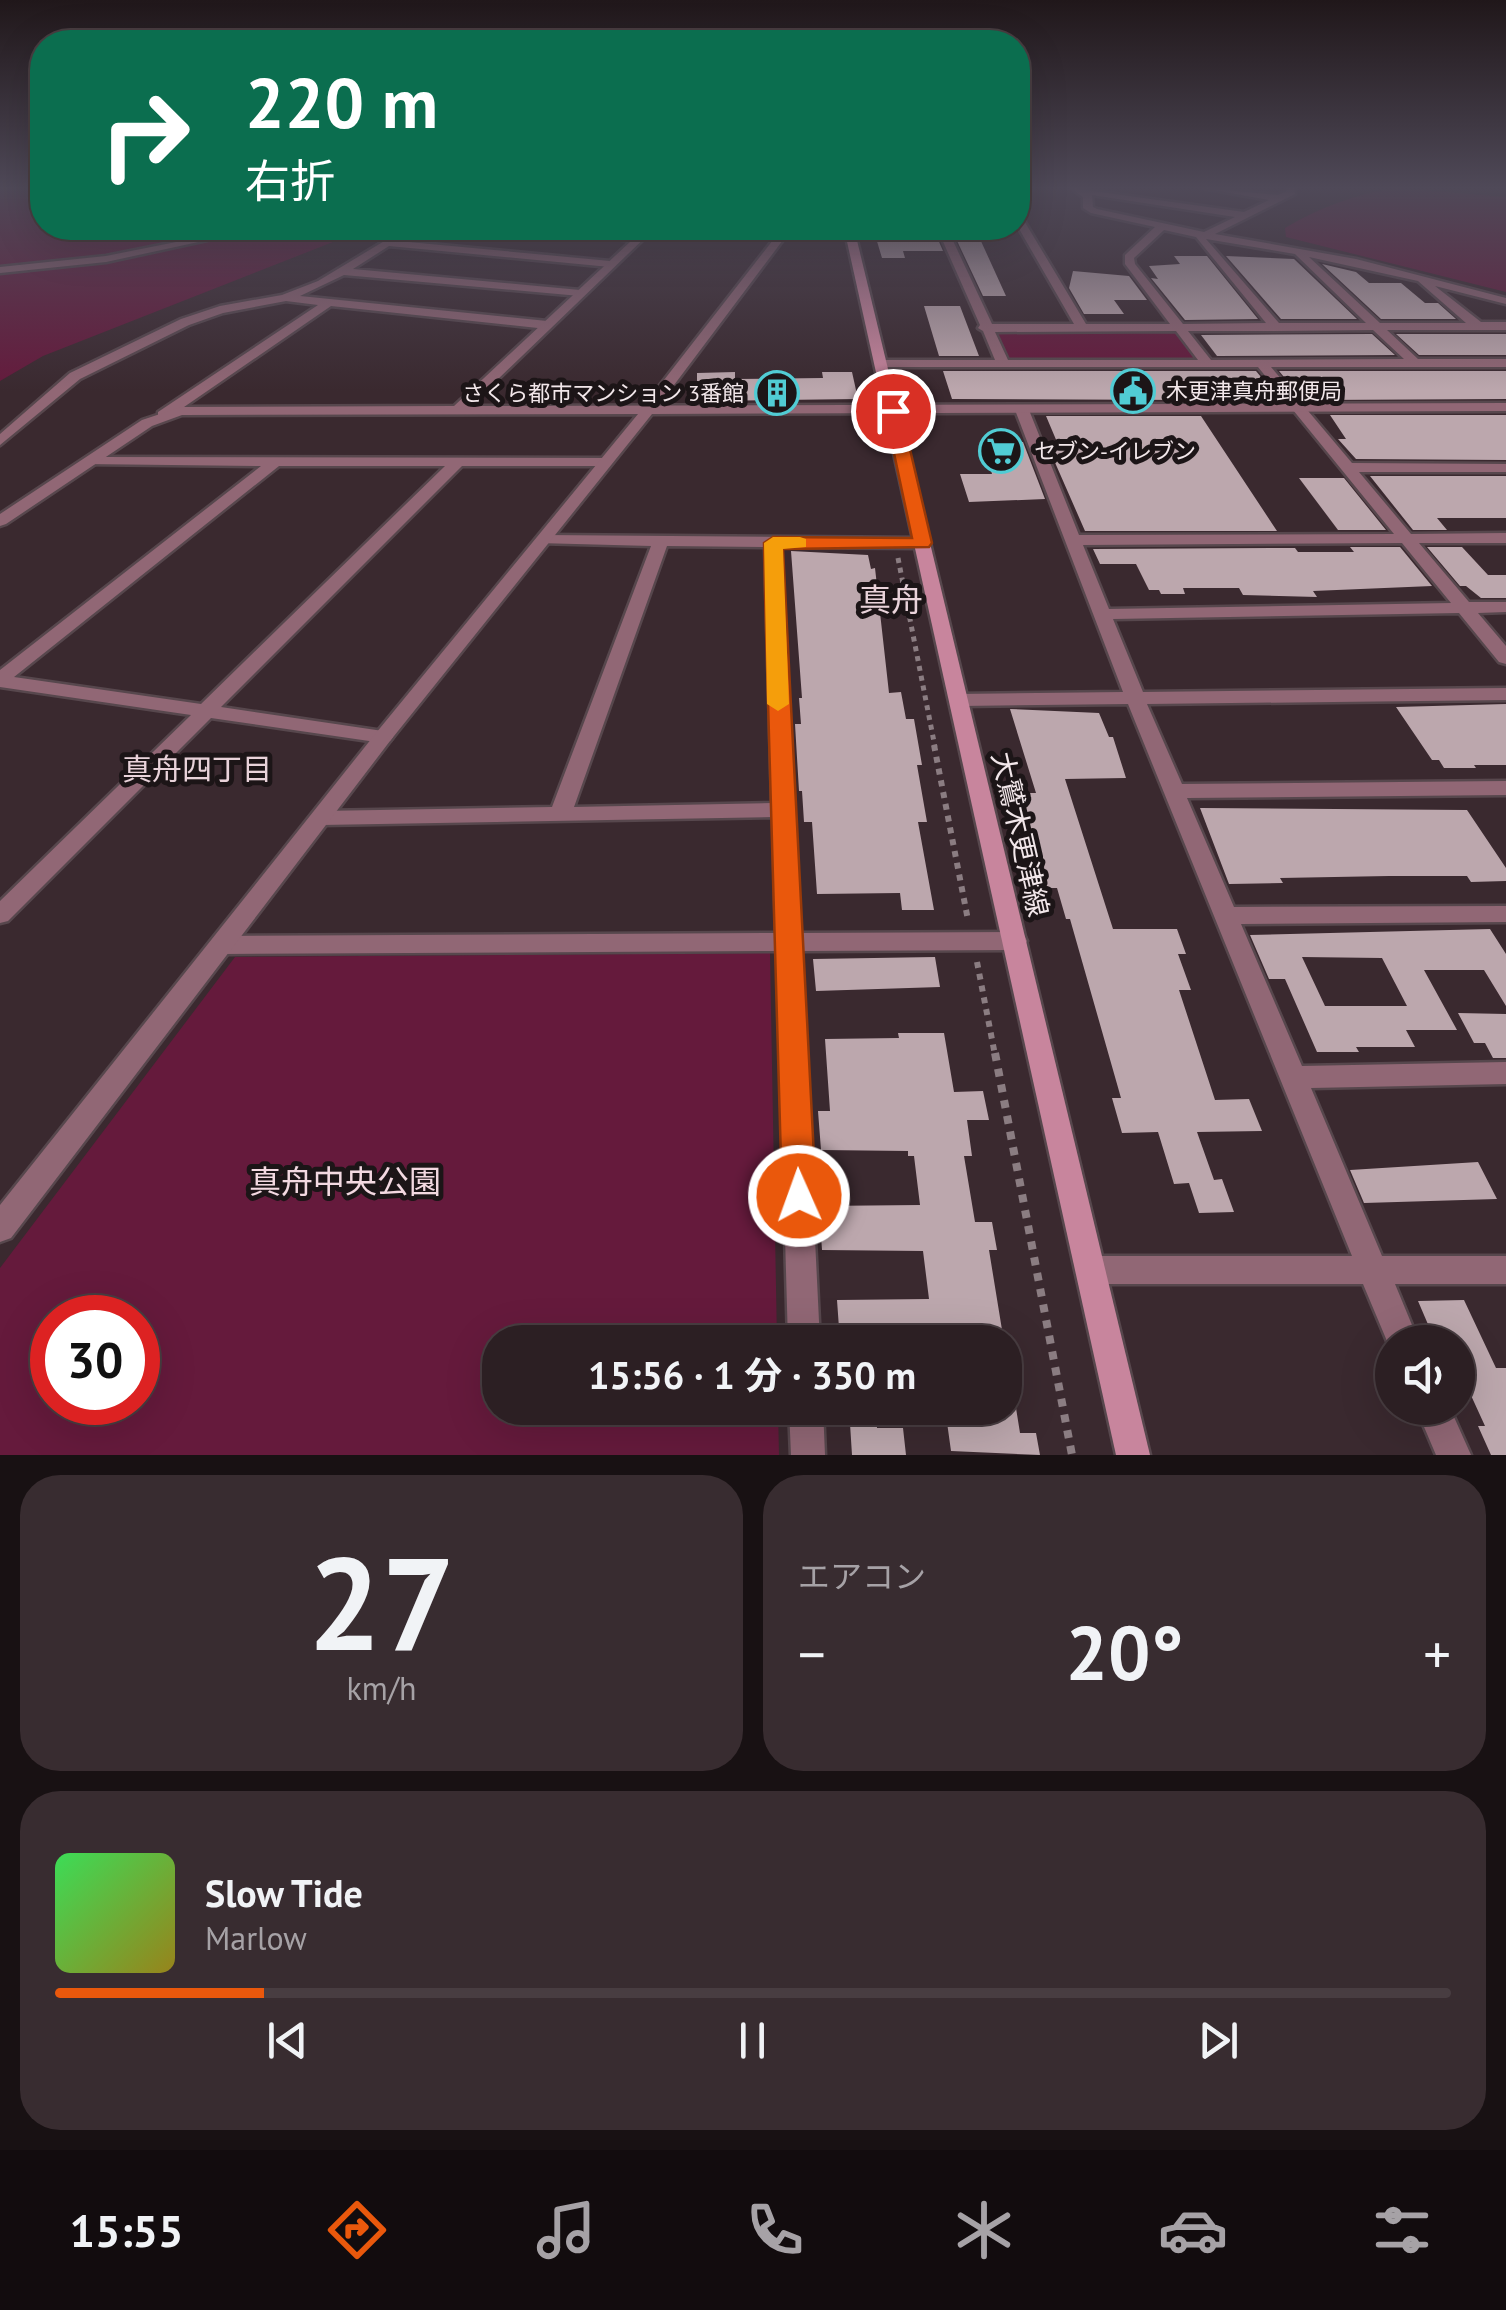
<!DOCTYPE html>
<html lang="ja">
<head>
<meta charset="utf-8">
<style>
	:root { --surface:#2c1f23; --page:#382c30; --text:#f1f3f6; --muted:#a6a2a6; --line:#483d41; --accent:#ea580c }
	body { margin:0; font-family:"PT Sans","Noto Sans JP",sans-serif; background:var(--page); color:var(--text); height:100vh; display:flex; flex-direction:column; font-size:38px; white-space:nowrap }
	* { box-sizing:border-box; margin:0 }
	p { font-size:32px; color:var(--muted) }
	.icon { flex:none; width:55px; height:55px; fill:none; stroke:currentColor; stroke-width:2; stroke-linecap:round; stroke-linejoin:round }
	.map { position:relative; height:1455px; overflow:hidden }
	.side { display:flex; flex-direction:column; gap:20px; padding:20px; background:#181113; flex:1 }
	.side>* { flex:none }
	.top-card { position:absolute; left:30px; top:30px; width:1000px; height:210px; border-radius:40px; box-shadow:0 10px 40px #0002,0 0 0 2px var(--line); background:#0b6e4f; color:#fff; overflow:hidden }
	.controls { position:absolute; left:1375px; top:1325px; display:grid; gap:20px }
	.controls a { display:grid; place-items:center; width:100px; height:100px; border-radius:50%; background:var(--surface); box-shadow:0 10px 40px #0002,0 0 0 2px var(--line); font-size:50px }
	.speed { position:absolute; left:30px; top:1295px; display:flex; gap:20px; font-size:50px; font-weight:700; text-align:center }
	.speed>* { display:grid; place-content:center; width:130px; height:130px; border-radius:50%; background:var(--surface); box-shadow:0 10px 40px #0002,0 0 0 2px var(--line); line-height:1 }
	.speed .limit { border:15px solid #d22; background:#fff; color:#111 }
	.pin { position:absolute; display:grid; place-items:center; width:85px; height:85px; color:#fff; margin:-42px; border:5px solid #fff; border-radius:50%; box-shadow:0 2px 10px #0007 }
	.me { position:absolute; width:110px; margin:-55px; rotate:358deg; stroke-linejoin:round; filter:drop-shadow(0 0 8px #0008) }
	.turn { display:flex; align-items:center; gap:35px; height:210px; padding:0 50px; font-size:45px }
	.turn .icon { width:130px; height:130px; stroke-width:2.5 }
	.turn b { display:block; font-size:70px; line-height:85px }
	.big { font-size:75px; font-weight:700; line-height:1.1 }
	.side .card { flex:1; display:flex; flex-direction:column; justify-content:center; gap:15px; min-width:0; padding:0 35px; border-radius:40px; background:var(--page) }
	.side .dial { align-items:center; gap:0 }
	.dial b { font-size:130px; line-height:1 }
	.song { display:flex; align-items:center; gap:30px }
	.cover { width:120px; height:120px; border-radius:15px; background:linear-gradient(135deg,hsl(130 70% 55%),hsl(50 70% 35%)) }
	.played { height:10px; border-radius:5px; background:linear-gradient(90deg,var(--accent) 15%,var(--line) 15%) }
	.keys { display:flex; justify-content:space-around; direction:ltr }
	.heat { display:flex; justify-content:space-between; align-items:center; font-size:55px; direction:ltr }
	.side .tiles { flex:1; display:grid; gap:20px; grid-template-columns:1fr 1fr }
	.card:last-child { grid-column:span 2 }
	.trip { position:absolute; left:482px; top:1325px; width:540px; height:100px; border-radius:40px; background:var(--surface); box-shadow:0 10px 40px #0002,0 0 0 2px var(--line); font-weight:700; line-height:100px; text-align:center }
	.menu { display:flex; height:160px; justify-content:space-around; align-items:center; background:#120c0e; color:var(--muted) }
	.menu .icon { width:70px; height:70px }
	.menu .selected { color:var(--accent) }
	.menu b { font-size:45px; color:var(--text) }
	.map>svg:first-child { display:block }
	.green { fill:#651a3c; fill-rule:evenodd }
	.building { fill:#bca7ad; fill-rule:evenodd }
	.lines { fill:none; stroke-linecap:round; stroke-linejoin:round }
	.minor-casing { stroke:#57474d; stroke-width:5 }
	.tertiary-casing { stroke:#57474d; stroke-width:5 }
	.secondary-casing { stroke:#57474d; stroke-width:5 }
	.path-far2 { stroke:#8b7d82; stroke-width:5; stroke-dasharray:5 5; stroke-linecap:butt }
	.path-far1 { stroke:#8b7d82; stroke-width:6; stroke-dasharray:6 6; stroke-linecap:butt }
	.path { stroke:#8b7d82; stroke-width:8; stroke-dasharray:8 8; stroke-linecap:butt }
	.minor { fill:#916775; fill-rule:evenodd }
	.tertiary { fill:#916775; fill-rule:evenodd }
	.secondary { fill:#c8859d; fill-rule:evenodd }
	.route { fill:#ea580c; stroke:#983908; stroke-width:2.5 }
	.slow { fill:#f59e0b }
	.labels { text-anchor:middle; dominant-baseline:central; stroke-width:10; stroke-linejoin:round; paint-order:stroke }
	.far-poi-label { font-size:22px; fill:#f2e7ea; stroke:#1c1517; text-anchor:start }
	.street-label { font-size:28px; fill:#f2e7ea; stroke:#1c1517 }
	.neighbourhood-label { font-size:30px; fill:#e9d3da; stroke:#1c1517 }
	.quarter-label { font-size:32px; fill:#e9d3da; stroke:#1c1517 }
	.near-park-label { font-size:32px; fill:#f3d9e1; stroke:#1c1517 }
</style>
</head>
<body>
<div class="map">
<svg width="1506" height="1455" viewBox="0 0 1506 1455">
	<rect width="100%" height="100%" fill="#3a292f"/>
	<path class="green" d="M 0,188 L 42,188 L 42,228 L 353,228 L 333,242 L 43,356 L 0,381 Z
		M 1396,188 L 1506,197 L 1506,292 L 1286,237 L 1285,228 C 1320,207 1356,194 1396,188 Z
		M 989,329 L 1174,329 L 1200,362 L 1006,362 Z
		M 770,953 L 777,1342 L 500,1342 L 500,1408 L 778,1408 L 779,1455 L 0,1455 L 0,1268 L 235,957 ZM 52,1318 L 138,1318 L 138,1402 L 52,1402 Z"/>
	<path class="building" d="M 873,228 L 933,228 L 943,251 L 903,251 L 905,258 L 882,258 Z
		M 951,228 L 975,228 L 1006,296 L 983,296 Z
		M 1174,256 L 1207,256 L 1258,319 L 1185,320 L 1151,278 L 1158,279 L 1149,266 L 1180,264 Z
		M 1226,256 L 1294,259 L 1357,319 L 1281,319 Z
		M 1322,264 L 1356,272 L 1369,283 L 1401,283 L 1425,303 L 1438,303 L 1456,319 L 1381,319 Z
		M 1073,271 L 1129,276 L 1147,300 L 1114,300 L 1124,314 L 1084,314 L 1069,288 Z
		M 924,306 L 960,306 L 979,356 L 939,356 Z
		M 1372,334 L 1395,355 L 1217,356 L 1201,335 Z
		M 1396,334 L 1506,334 L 1506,355 L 1419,355 Z
		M 943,371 L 1256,371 L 1275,394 L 1186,393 L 1190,400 L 952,399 Z
		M 1279,371 L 1506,371 L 1506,399 L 1318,400 L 1314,395 L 1299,395 Z
		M 735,372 L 735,379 L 823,378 L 822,372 L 852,372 L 858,399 L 697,401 L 697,373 Z
		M 1330,415 L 1506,415 L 1506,460 L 1356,459 L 1338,439 L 1346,439 Z
		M 1046,416 L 1201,416 L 1277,531 L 1085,531 L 1046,442 L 1057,442 Z
		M 1023,442 L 1045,499 L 969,502 L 960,474 L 992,474 L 983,443 Z
		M 1370,476 L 1506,476 L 1506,518 L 1437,518 L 1447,530 L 1413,530 Z
		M 1299,478 L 1344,478 L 1386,530 L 1338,530 Z
		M 1350,547 L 1400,547 L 1432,586 L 1313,591 L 1317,597 L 1243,595 L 1239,588 L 1183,588 L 1185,594 L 1161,594 L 1159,590 L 1149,590 L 1136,564 L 1100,564 L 1093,549 L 1295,548 L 1298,552 L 1354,552 Z
		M 1427,547 L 1462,547 L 1488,575 L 1506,575 L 1506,598 L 1481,598 L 1466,586 L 1460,586 Z
		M 791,551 L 868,555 L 871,569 L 875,568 L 889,693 L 901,692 L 906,719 L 914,719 L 922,765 L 917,765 L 927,822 L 918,822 L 934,910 L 902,910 L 900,893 L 817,894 L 812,822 L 804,822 L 802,791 L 799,791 L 795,724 L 801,724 L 799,698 L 802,698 Z
		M 1506,704 L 1506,765 L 1474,765 L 1476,768 L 1444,768 L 1439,760 L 1432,760 L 1396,707 Z
		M 1010,709 L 1099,713 L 1109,737 L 1113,737 L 1126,778 L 1065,779 L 1113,929 L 1177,929 L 1186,954 L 1178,954 L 1191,990 L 1179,990 L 1215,1100 L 1249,1099 L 1262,1131 L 1197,1132 L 1214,1180 L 1222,1179 L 1234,1212 L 1199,1213 L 1189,1183 L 1174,1184 L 1158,1132 L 1122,1133 L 1112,1098 L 1121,1098 L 1070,919 L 1066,919 L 1057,888 L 1042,888 L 1017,793 L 1036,793 Z
		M 1200,808 L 1467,810 L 1506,868 L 1506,881 L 1471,882 L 1467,876 L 1389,876 L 1280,878 L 1283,883 L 1229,884 Z
		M 1490,929 L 1506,954 L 1506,1006 L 1484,970 L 1424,970 L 1457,1030 L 1406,1030 L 1415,1047 L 1356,1047 L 1359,1052 L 1317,1052 L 1285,979 L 1269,979 L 1250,935 ZM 1302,957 L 1382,958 L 1407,1006 L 1325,1006 Z
		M 935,957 L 940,987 L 816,991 L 813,959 Z
		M 1458,1013 L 1506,1014 L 1506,1058 L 1493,1058 L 1485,1043 L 1474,1043 Z
		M 898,1033 L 944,1033 L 954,1092 L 983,1091 L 989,1120 L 967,1120 L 972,1156 L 964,1156 L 975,1222 L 992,1222 L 997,1250 L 989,1250 L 1004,1342 L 840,1342 L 837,1300 L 929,1299 L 923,1251 L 822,1250 L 819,1206 L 920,1205 L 914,1156 L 908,1156 L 908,1151 L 821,1150 L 818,1111 L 830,1111 L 825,1039 L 899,1038 Z
		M 1478,1162 L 1497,1199 L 1364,1203 L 1350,1170 Z
		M 1464,1300 L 1496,1368 L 1506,1368 L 1506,1455 L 1491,1455 L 1478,1426 L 1485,1426 L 1458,1367 L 1458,1342 L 1433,1336 L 1418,1301 Z
		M 849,1408 L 876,1408 L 877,1428 L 903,1428 L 906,1455 L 852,1455 Z
		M 945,1408 L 1016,1408 L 1020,1433 L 1036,1433 L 1040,1455 L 951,1451 Z"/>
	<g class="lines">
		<g class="minor-casing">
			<path id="minor" d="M 1071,188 L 1244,212 L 1269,200 L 1203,188 L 1278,195 L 1287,191 L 1286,188 L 1294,188 L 1295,194 L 1215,234 L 1356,259 L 1506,298 L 1506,304 L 1435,286 L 1481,322 L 1506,322 L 1506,330 L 1387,330 L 1418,359 L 1506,359 L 1506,367 L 1271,367 L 1352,463 L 1506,464 L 1506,472 L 1359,472 L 1411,534 L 1506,533 L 1506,543 L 1419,543 L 1469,602 L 1506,602 L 1506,612 L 1478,613 L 1506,646 L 1506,664 L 1499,662 L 1459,613 L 1113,619 L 1143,692 L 1506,688 L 1506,700 L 1147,704 L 1182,784 L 1506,781 L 1506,795 L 1187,798 L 1234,907 L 1506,906 L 1506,922 L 1241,924 L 1302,1066 L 1506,1062 L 1506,1084 L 1311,1088 L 1382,1256 L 1506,1256 L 1506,1284 L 1395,1284 L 1419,1342 L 1392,1342 L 1392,1353 L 1363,1284 L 1092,1284 L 1081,1280 L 1077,1270 L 1081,1260 L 1092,1256 L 1352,1256 L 1128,704 L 960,706 L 950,700 L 960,694 L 1123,692 L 1015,410 L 1022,406 L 1029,410 L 1079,535 L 1394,534 L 1258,367 L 879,367 L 879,361 L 884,360 L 995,360 L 983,331 L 978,328 L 980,325 L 937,228 L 947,228 L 992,324 L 1074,324 L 1018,227 L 1018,216 L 1023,219 L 1086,324 L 1170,324 L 1125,264 L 1125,255 L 1155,227 L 1091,213 L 1083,208 L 1083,197 ZM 1092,195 L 1235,217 L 1204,232 L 1097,209 L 1093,207 ZM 1164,230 L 1196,237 L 1266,323 L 1183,324 L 1135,264 L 1134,258 ZM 1206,239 L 1295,254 L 1366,323 L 1279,323 ZM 1309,257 L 1418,281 L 1466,323 L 1380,323 ZM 1176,331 L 1198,360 L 1008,360 L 995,332 ZM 1276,331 L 1373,330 L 1404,359 L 1211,360 L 1188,331 ZM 1402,543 L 1451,603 L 1109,609 L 1083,545 Z
				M 246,228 L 263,228 L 106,262 L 0,273 L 0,267 L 106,256 Z
				M 406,228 L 417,228 L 398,241 L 610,261 L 615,264 L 610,267 L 389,246 L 353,269 L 580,290 L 586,293 L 580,296 L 344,275 L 300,296 L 547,321 L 553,325 L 547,329 L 331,306 L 168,418 L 158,418 L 158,412 L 318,305 L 286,301 L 223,313 L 189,325 L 80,379 L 0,445 L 0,434 L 70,373 L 181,319 L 220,306 L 282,295 L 318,281 Z
				M 507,228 L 638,235 L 643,238 L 638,241 L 512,231 Z
				M 769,228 L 779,228 L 783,240 L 653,413 L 643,413 L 643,407 L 773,240 Z
				M 90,457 L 606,458 L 613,462 L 606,466 L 462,466 L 221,707 L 383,731 L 393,737 L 390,741 L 383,743 L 211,718 L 8,921 L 0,923 L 0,901 L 191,715 L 0,687 L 0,670 L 261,466 L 85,464 L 83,461 ZM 279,466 L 445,466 L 201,704 L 14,677 Z
				M 544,535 L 922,538 L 930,543 L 922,548 L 781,547 L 800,933 L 1015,932 L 1024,935 L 1027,941 L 1024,947 L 1015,950 L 801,951 L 820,1342 L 788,1342 L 777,951 L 222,954 L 213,951 L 210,945 L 213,939 L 222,936 L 776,933 L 773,817 L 321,825 L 310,818 L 321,811 L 552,807 L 651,546 L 538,543 L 538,537 ZM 667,546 L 765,547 L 772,803 L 574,807 Z
				M 789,1408 L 823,1408 L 825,1455 L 791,1455 Z
				M 1416,1408 L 1450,1408 L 1471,1455 L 1436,1455 Z"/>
		</g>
		<g class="tertiary-casing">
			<path id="tertiary" d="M 645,228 L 655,228 L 470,406 L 1506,403 L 1506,411 L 652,414 L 390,741 L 11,1238 L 0,1242 L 0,1205 L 376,733 L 638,414 L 182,415 L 152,426 L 6,524 L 0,526 L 0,514 L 142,420 L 181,407 L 454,406 Z"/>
		</g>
		<g class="secondary-casing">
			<path id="secondary" d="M 844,228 L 854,228 L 1150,1455 L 1116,1455 Z"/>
		</g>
		<path class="path-far2" d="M 898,558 L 935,747"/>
		<path class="path-far1" d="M 934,745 L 968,920
			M 977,962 L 995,1055"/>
		<path class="path" d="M 995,1053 L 1072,1455"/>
		<use href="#minor" class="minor"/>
		<use href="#tertiary" class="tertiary"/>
		<use href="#secondary" class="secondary"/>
	</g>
	<linearGradient id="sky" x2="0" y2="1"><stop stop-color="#20171a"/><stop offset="0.48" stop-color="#4f4958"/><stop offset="1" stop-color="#4f4958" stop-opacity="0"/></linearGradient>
	<rect width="1506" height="391" fill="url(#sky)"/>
	<path class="route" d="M 893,406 L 901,411 L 932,543 L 929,547 L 783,549 L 816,1196 L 811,1207 L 799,1211 L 787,1207 L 782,1196 C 777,979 768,761 764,543 L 773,537 L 912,538 L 885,411 Z"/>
	<path class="slow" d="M 800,537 L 806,539 L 806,547 L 783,549 L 789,704 L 778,711 L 767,704 L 764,543 L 773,537 Z"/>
	<defs>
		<g id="civic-ring" transform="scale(2.25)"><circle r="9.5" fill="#1c1517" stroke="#51ccd4" stroke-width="1.5"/><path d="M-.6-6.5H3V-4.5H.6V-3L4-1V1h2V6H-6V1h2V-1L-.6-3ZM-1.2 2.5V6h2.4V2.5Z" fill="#51ccd4"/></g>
		<g id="building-ring" transform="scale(2.25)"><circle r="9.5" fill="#1c1517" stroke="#51ccd4" stroke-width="1.5"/><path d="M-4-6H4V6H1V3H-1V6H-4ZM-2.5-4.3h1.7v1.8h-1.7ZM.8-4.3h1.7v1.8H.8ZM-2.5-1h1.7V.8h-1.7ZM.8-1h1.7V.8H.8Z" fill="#51ccd4"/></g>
		<g id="supermarket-ring" transform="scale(2.25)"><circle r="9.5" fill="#1c1517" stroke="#51ccd4" stroke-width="1.5"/><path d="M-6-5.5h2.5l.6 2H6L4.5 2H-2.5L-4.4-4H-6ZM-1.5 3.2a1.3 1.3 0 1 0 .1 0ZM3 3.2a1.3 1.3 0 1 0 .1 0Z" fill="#51ccd4"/></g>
	</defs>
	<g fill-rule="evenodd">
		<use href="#civic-ring" x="1133" y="391"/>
		<use href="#building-ring" x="777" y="393"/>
		<use href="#supermarket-ring" x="1001" y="451"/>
	</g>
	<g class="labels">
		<g class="far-poi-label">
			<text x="1166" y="391">木更津真舟郵便局</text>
			<text x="744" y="393" text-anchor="end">さくら都市マンション 3番館</text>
			<text x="1034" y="451">セブン-イレブン</text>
		</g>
		<g class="street-label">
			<text transform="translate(1021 834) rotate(77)">大鷲木更津線</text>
		</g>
		<g class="neighbourhood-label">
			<text x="197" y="768">真舟四丁目</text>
		</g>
		<g class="quarter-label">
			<text x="891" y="599">真舟</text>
		</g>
		<g class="near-park-label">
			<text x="345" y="1181">真舟中央公園</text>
		</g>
	</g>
</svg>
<div class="controls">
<a><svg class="icon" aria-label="sound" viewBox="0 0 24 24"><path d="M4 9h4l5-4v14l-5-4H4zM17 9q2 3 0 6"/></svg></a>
</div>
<div class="speed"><div class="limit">30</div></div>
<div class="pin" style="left:893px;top:411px;background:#d93025"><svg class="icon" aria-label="arrive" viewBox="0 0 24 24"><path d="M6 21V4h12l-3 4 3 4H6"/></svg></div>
<svg class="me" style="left:799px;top:1196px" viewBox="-20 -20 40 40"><circle r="17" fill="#ea580c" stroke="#fff" stroke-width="3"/><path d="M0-11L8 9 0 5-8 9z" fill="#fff"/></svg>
<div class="trip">15:56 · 1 分 · 350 m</div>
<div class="top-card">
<div class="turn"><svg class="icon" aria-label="right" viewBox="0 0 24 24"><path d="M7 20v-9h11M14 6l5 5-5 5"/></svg><div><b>220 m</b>右折</div></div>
</div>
</div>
<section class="side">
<div class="tiles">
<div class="card dial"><b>27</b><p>km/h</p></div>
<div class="card"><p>エアコン</p>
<div class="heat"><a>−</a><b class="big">20°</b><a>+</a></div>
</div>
<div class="card">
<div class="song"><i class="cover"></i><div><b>Slow Tide</b><p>Marlow</p></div></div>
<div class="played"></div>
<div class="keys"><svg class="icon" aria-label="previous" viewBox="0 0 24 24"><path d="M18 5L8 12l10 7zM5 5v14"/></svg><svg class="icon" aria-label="pause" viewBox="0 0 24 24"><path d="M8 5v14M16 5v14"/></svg><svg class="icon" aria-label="next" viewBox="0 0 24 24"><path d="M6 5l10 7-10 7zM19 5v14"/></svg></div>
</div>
</div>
</section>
<nav class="menu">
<b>15:55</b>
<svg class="icon selected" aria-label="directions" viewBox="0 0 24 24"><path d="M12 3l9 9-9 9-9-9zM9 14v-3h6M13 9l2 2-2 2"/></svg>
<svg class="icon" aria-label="music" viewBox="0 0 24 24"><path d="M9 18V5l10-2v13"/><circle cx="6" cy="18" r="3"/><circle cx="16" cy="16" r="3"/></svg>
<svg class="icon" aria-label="phone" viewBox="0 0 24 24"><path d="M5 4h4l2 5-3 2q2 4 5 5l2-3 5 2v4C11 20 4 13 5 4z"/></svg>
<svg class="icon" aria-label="climate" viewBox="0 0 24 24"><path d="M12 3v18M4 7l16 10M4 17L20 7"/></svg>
<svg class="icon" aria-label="car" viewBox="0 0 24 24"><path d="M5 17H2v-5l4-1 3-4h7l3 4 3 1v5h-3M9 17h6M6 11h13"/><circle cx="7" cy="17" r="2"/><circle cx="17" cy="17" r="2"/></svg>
<svg class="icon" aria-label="filters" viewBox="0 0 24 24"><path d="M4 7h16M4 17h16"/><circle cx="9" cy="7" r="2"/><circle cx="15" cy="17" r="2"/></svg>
</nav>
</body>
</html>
